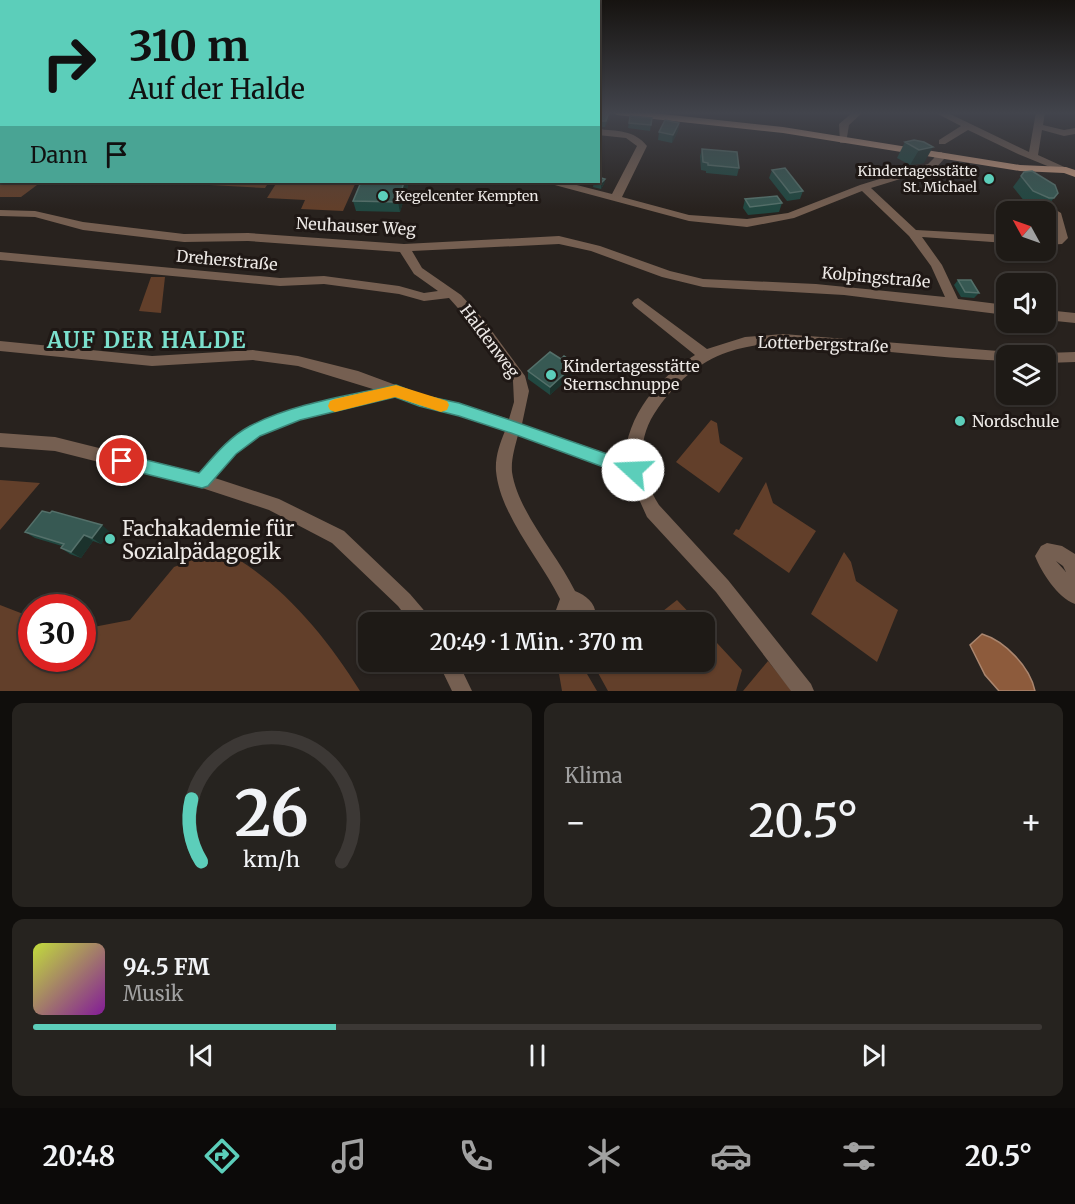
<!DOCTYPE html>
<html lang="de">
<head>
<meta charset="utf-8">
<style>
	:root { --surface:#1e1a16; --page:#26231f; --text:#f1f3f6; --muted:#a1a1a1; --line:#3c3835; --accent:#5cceba }
	body { margin:0; font-family:Merriweather,serif; background:var(--page); color:var(--text); height:100vh; display:flex; flex-direction:column; font-size:22px; white-space:nowrap }
	* { box-sizing:border-box; margin:0 }
	p { font-size:20px; color:var(--muted) }
	.icon { flex:none; width:33px; height:33px; fill:none; stroke:currentColor; stroke-width:2; stroke-linecap:round; stroke-linejoin:round }
	.map { position:relative; height:691px; overflow:hidden }
	.drawer { display:flex; flex-direction:column; gap:12px; padding:12px; background:#100e0c; flex:1 }
	.drawer>* { flex:none }
	.banner { position:absolute; left:0px; top:0px; width:600px; height:183px; box-shadow:0 2px 4px #0004,0 0 0 2px var(--line); background:#5cceba; color:#111; overflow:hidden }
	.needle { width:39px; rotate:310deg }
	.controls { position:absolute; left:996px; top:201px; display:grid; gap:12px }
	.controls a { display:grid; place-items:center; width:60px; height:60px; border-radius:12px; background:var(--surface); box-shadow:0 2px 4px #0004,0 0 0 2px var(--line); font-size:30px }
	.speed { position:absolute; left:18px; top:594px; display:flex; gap:12px; font-size:30px; font-weight:700; text-align:center }
	.speed>* { display:grid; place-content:center; width:78px; height:78px; border-radius:50%; background:var(--surface); box-shadow:0 2px 4px #0004,0 0 0 2px var(--line); line-height:1 }
	.speed .limit { border:9px solid #d22; background:#fff; color:#111 }
	.pin { position:absolute; display:grid; place-items:center; width:51px; height:51px; color:#fff; margin:-26px; border:3px solid #fff; border-radius:50%; box-shadow:0 2px 6px #0007 }
	.me { position:absolute; width:66px; margin:-33px; rotate:290deg; stroke-linejoin:round; filter:drop-shadow(0 0 4px #0008) }
	.turn { display:flex; align-items:center; gap:21px; height:126px; padding:0 30px; font-size:27px }
	.turn .icon { width:78px; height:78px; stroke-width:2.5 }
	.turn b { display:block; font-size:42px; line-height:51px }
	.then { display:flex; align-items:center; height:57px; padding:0 30px; background:#0003; gap:12px; font-size:22px }
	.big { font-size:45px; font-weight:600; line-height:1.1 }
	.drawer .tile { flex:1; display:flex; flex-direction:column; justify-content:center; gap:9px; min-width:0; padding:0 21px; border-radius:12px; background:var(--page) }
	.drawer .dial { align-items:center; gap:0 }
	.dial svg { height:156px; overflow:visible; fill:none; stroke:var(--line); stroke-width:7; stroke-linecap:round; text-anchor:middle }
	.dial text { fill:var(--text); stroke:none }
	.song { display:flex; align-items:center; gap:18px }
	.cover { width:72px; height:72px; border-radius:9px; background:linear-gradient(135deg,hsl(70 70% 55%),hsl(290 70% 35%)) }
	.played { height:6px; border-radius:3px; background:linear-gradient(90deg,var(--accent) 30%,var(--line) 30%) }
	.keys { display:flex; justify-content:space-around; direction:ltr }
	.heat { display:flex; justify-content:space-between; align-items:center; font-size:33px; direction:ltr }
	.drawer .tiles { flex:1; display:grid; gap:12px; grid-template-columns:1fr 1fr }
	.tile:last-child { grid-column:span 2 }
	.trip { position:absolute; left:358px; top:612px; width:357px; height:60px; border-radius:12px; background:var(--surface); box-shadow:0 2px 4px #0004,0 0 0 2px var(--line); font-weight:600; line-height:60px; text-align:center }
	.dock { display:flex; height:96px; justify-content:space-around; align-items:center; background:#0c0a09; color:var(--muted) }
	.dock .icon { width:42px; height:42px }
	.dock .active { color:var(--accent) }
	.dock b { font-size:27px; color:var(--text) }
	.map>svg:first-child { display:block }
	.green { fill:#623f2a }
	.water { fill:#8d5b3c; stroke:#aa866f; stroke-width:1.5 }
	.lines { fill:none; stroke-linecap:round; stroke-linejoin:round }
	.minor { fill:#755f51; fill-rule:evenodd }
	.major { fill:#c89a7e; fill-rule:evenodd }
	.wall { fill:#214841 }
	.shaded-wall { fill:#1b322c }
	.building { fill:#375953; stroke:#54706a; stroke-width:1.5 }
	.route { fill:#5cceba; stroke:#3c8679; stroke-width:1.5 }
	.slow { fill:#f59e0b }
	.poi-dot { fill:#5cceba; stroke:#1f1815; stroke-width:2 }
	.labels { text-anchor:middle; dominant-baseline:central; stroke-width:6; stroke-linejoin:round; paint-order:stroke }
	.far-poi-label { font-size:14px; fill:#ede9e6; stroke:#1f1815; text-anchor:end }
	.street-label { font-size:16px; fill:#ede9e6; stroke:#1f1815 }
	.poi-label { font-size:16px; fill:#ede9e6; stroke:#1f1815; text-anchor:start }
	.near-poi-label { font-size:20px; fill:#ede9e6; stroke:#1f1815; text-anchor:start }
	.district-label { font-size:22px; font-weight:bold; letter-spacing:1.5px; fill:#7be0cd; stroke:#1f1815 }
</style>
</head>
<body>
<div class="map">
<svg width="1075" height="691" viewBox="0 0 1075 691">
	<rect width="100%" height="100%" fill="#28221e"/>
	<path class="green" d="M 0,171 L 2,182 L 41,182 L 21,197 L 0,197 Z
		M 174,182 L 269,182 L 265,188 L 173,183 Z
		M 277,182 L 356,182 L 343,211 L 301,209 L 305,200 L 267,198 Z
		M 151,277 L 165,277 L 161,313 L 139,311 Z
		M 711,420 L 717,423 L 720,443 L 743,458 L 719,493 L 676,462 Z
		M 0,480 L 40,483 L 0,530 Z
		M 766,482 L 773,503 L 816,531 L 789,573 L 733,534 L 736,529 L 739,530 Z
		M 221,549 C 280,581 325,635 360,691 L 0,691 L 0,605 L 31,617 L 32,658 L 82,658 L 83,629 L 130,620 L 174,567 Z
		M 844,552 L 851,562 L 856,581 L 898,610 L 877,662 L 811,614 Z
		M 677,600 L 698,622 L 649,622 Z
		M 705,630 L 742,670 L 736,691 L 608,691 L 592,662 L 705,662 Z
		M 768,661 L 792,691 L 743,691 Z
		M 557,662 L 580,662 L 597,691 L 562,691 Z"/>
	<path class="water" d="M 982,634 C 1005,641 1030,667 1035,691 L 999,691 L 985,675 L 970,645 Z"/>
	<g class="lines">
		<path class="minor" d="M 853,112 L 863,112 L 849,125 L 846,143 L 840,143 L 839,124 Z
			M 934,112 L 946,112 L 1029,152 L 1036,112 L 1045,112 L 1043,125 L 1064,130 L 1075,128 L 1075,134 L 1064,136 L 1042,130 L 1038,155 L 1071,170 L 1066,173 L 1062,172 L 1018,154 L 968,130 L 945,144 L 939,144 L 939,140 L 961,126 Z
			M 598,129 C 616,131 635,130 647,146 L 622,197 L 689,215 L 747,219 L 788,213 L 860,185 L 928,164 L 934,158 L 936,152 L 942,152 L 944,159 L 936,168 L 871,188 L 916,230 L 1006,235 L 1006,243 L 922,237 L 942,265 L 958,299 L 1006,305 L 1006,315 L 844,295 L 703,287 L 662,277 L 591,251 L 559,244 L 412,251 L 422,268 L 461,295 L 483,319 L 525,376 L 529,391 L 522,424 L 625,460 C 626,416 659,377 695,355 L 634,306 L 632,303 L 634,300 L 638,298 L 707,349 L 745,337 L 783,334 L 1011,352 L 1013,356 L 1006,356 L 1006,361 C 956,359 906,353 855,349 C 814,345 768,338 728,352 C 698,362 676,383 658,408 C 635,440 639,473 659,505 L 728,580 L 811,684 L 814,691 L 791,691 L 716,592 L 647,517 L 628,475 L 518,435 C 515,447 511,459 512,472 C 518,512 557,554 575,591 C 588,596 600,607 594,622 L 562,622 L 556,610 L 560,599 C 541,560 500,515 496,471 C 495,457 500,443 505,431 L 459,415 L 419,406 L 396,397 L 300,420 L 259,436 L 235,454 L 215,478 L 279,499 L 344,531 L 410,594 L 428,615 L 430,622 L 410,622 L 398,606 L 332,543 L 269,510 L 202,488 L 55,451 L 0,447 L 0,433 L 55,437 L 199,473 L 225,444 L 249,426 L 299,408 L 376,390 L 298,366 L 253,360 L 152,366 L 0,351 L 0,341 L 152,356 L 253,350 L 298,356 L 358,371 L 420,394 L 459,403 L 509,419 L 514,402 L 513,381 L 473,325 L 449,298 L 424,301 L 399,294 L 324,284 L 280,286 L 0,260 L 0,252 L 280,278 L 324,276 L 399,286 L 424,293 L 438,291 L 414,274 L 400,252 L 248,241 L 184,242 L 83,230 L 35,217 L 0,216 L 0,210 L 35,211 L 83,222 L 184,234 L 248,233 L 404,244 L 559,236 L 600,246 L 670,271 L 703,279 L 816,284 L 945,297 L 931,266 L 909,236 L 862,191 L 794,218 L 747,227 L 689,221 L 551,184 L 550,182 L 565,182 L 612,194 L 637,146 L 626,138 L 598,135 Z
			M 0,163 L 2,163 L 0,170 Z
			M 1056,210 L 1061,213 L 1068,238 L 1062,244 L 1046,245 L 1046,237 L 1056,237 L 1051,213 Z
			M 1046,310 L 1075,313 L 1075,323 L 1046,320 Z
			M 1075,352 L 1075,362 L 1046,363 L 1046,356 L 1040,356 L 1046,353 Z
			M 1047,543 L 1062,546 L 1075,554 L 1075,604 C 1057,597 1042,573 1035,556 L 1041,546 ZM 1056,561 L 1063,566 L 1066,572 Z
			M 438,662 L 458,662 L 472,691 L 452,691 Z"/>
		<path class="major" d="M 612,112 L 644,112 L 783,127 L 1020,165 L 1066,167 L 1075,170 L 1075,177 L 1064,173 L 1020,171 L 783,133 L 617,115 Z"/>
	</g>
	<path class="wall" d="M 598,112 L 609,112 L 609,119 L 605,127 L 598,127 Z
		M 630,116 L 652,118 L 650,131 L 628,128 Z
		M 679,123 L 678,131 L 672,143 L 658,140 L 659,132 Z
		M 905,142 L 924,142 L 924,163 L 910,165 L 897,158 Z
		M 702,149 L 739,168 L 737,176 L 706,173 L 706,171 L 701,170 L 700,156 Z
		M 772,170 L 803,191 L 800,199 L 787,201 L 769,178 Z
		M 1024,172 L 1058,193 L 1045,209 L 1040,209 L 1025,202 L 1013,187 Z
		M 605,179 L 604,184 L 601,189 L 593,187 L 594,182 Z
		M 361,182 L 409,182 L 400,212 L 356,211 L 353,201 Z
		M 745,199 L 782,203 L 779,212 L 748,215 L 743,208 Z
		M 958,280 L 979,293 L 974,298 L 961,297 L 954,285 Z
		M 528,371 L 575,372 L 550,395 L 528,379 Z
		M 25,532 L 110,532 L 101,544 L 93,541 L 81,558 L 70,554 L 61,548 L 62,546 L 35,538 Z"/>
	<path class="shaded-wall" d="M 609,112 L 609,119 L 605,127 L 606,121 Z
		M 679,123 L 678,131 L 672,143 L 673,135 Z
		M 933,147 L 924,163 L 910,165 L 919,150 Z
		M 605,179 L 604,184 L 601,189 L 601,183 Z
		M 404,182 L 409,182 L 400,212 L 398,202 Z
		M 575,364 L 575,372 L 550,395 L 550,387 Z
		M 102,525 L 110,532 L 101,544 L 92,538 Z
		M 84,535 L 93,541 L 81,558 L 71,552 Z"/>
	<path class="building" d="M 598,112 L 609,112 L 606,121 L 598,121 Z
		M 630,116 L 652,118 L 651,125 L 629,123 Z
		M 665,120 L 679,123 L 673,135 L 659,132 Z
		M 914,140 L 924,142 L 933,147 L 919,150 L 905,142 Z
		M 702,149 L 737,152 L 739,168 L 708,165 L 708,163 L 703,162 Z
		M 785,168 L 803,191 L 790,193 L 772,170 Z
		M 1032,171 L 1055,185 L 1058,193 L 1054,198 L 1049,198 L 1033,191 L 1021,176 L 1024,172 Z
		M 598,177 L 605,179 L 601,183 L 594,182 L 598,182 Z
		M 361,182 L 404,182 L 398,202 L 353,201 Z
		M 777,196 L 782,203 L 750,207 L 745,199 Z
		M 958,280 L 971,280 L 979,293 L 965,292 Z
		M 550,352 L 561,359 L 564,356 L 575,364 L 550,387 L 528,371 Z
		M 42,511 L 50,513 L 52,511 L 102,525 L 92,538 L 84,535 L 71,552 L 61,548 L 64,544 L 25,532 Z"/>
	<linearGradient id="sky" x2="0" y2="1"><stop stop-color="#161310"/><stop offset="0.54" stop-color="#42444c"/><stop offset="1" stop-color="#42444c" stop-opacity="0"/></linearGradient>
	<rect width="1075" height="209" fill="url(#sky)"/>
	<path class="route" d="M 396,385 L 421,395 L 459,403 L 513,421 L 639,465 L 641,470 L 639,476 L 633,478 L 511,433 L 459,416 L 419,406 L 395,397 L 300,420 L 260,436 L 236,454 L 208,486 L 202,488 L 122,468 L 116,466 L 114,461 L 116,456 L 122,454 L 199,473 C 214,456 229,437 250,426 C 294,403 348,396 396,385 Z"/>
	<path class="slow" d="M 396,385 L 447,401 L 449,405 L 447,410 L 441,412 L 395,397 L 335,412 L 330,410 L 328,406 L 330,401 L 335,399 Z"/>
	<g class="poi-dot">
		<circle cx="989" cy="179" r="6"/>
		<circle cx="383" cy="196" r="6"/>
		<circle cx="551" cy="375" r="6"/>
		<circle cx="960" cy="421" r="6"/>
		<circle cx="110" cy="539" r="6"/>
	</g>
	<g class="labels">
		<g class="far-poi-label">
			<text x="977" y="171">Kindertagesstätte<tspan x="977" dy="16">St. Michael</tspan></text>
			<text x="395" y="196" text-anchor="start">Kegelcenter Kempten</text>
		</g>
		<g class="street-label">
			<text transform="translate(356 226) rotate(3)">Neuhauser Weg</text>
			<text transform="translate(227 260) rotate(5)">Dreherstraße</text>
			<text transform="translate(876 277) rotate(5)">Kolpingstraße</text>
			<text transform="translate(490 341) rotate(53)">Haldenweg</text>
			<text transform="translate(823 344) rotate(2)">Lotterbergstraße</text>
		</g>
		<g class="poi-label">
			<text x="563" y="366">Kindertagesstätte<tspan x="563" dy="18">Sternschnuppe</tspan></text>
			<text x="972" y="421">Nordschule</text>
		</g>
		<g class="near-poi-label">
			<text x="122" y="528">Fachakademie für<tspan x="122" dy="23">Sozialpädagogik</tspan></text>
		</g>
		<g class="district-label">
			<text x="147" y="340">AUF DER HALDE</text>
		</g>
	</g>
</svg>
<div class="controls">
<a><svg class="needle" viewBox="-14 -14 28 28"><path d="M0-13l5 13h-10z" fill="#e53935"/><path d="M0 13l5-13h-10z" fill="#a1a1a1"/></svg></a>
<a><svg class="icon" aria-label="sound" viewBox="0 0 24 24"><path d="M4 9h4l5-4v14l-5-4H4zM17 9q2 3 0 6"/></svg></a>
<a><svg class="icon" aria-label="layers" viewBox="0 0 24 24"><path d="M12 4l9 5-9 5-9-5zM3 14l9 5 9-5"/></svg></a>
</div>
<div class="speed"><div class="limit">30</div></div>
<div class="pin" style="left:122px;top:461px;background:#d93025"><svg class="icon" aria-label="arrive" viewBox="0 0 24 24"><path d="M6 21V4h12l-3 4 3 4H6"/></svg></div>
<svg class="me" style="left:633px;top:470px" viewBox="-20 -20 40 40"><circle r="19" fill="#fff"/><path d="M0-13L10 11 0 6-10 11z" fill="#5cceba"/></svg>
<div class="trip">20:49 · 1 Min. · 370 m</div>
<div class="banner">
<div class="turn"><svg class="icon" aria-label="right" viewBox="0 0 24 24"><path d="M7 20v-9h11M14 6l5 5-5 5"/></svg><div><b>310 m</b>Auf der Halde</div></div>
<div class="then">Dann<svg class="icon" aria-label="arrive" viewBox="0 0 24 24"><path d="M6 21V4h12l-3 4 3 4H6"/></svg></div>
</div>
</div>
<section class="drawer">
<div class="tiles">
<div class="tile dial"><svg viewBox="0 0 100 80">
<path d="M14 69A42 42 0 1 1 86 69"/>
<path d="M14 69A42 42 0 0 1 9 37" stroke="#5cceba"/>
<text x="50" y="56" font-size="32" font-weight="700">26</text>
<text x="50" y="72" font-size="11">km/h</text>
</svg></div>
<div class="tile"><p>Klima</p>
<div class="heat"><a>−</a><b class="big">20.5°</b><a>+</a></div>
</div>
<div class="tile">
<div class="song"><i class="cover"></i><div><b>94.5 FM</b><p>Musik</p></div></div>
<div class="played"></div>
<div class="keys"><svg class="icon" aria-label="previous" viewBox="0 0 24 24"><path d="M18 5L8 12l10 7zM5 5v14"/></svg><svg class="icon" aria-label="pause" viewBox="0 0 24 24"><path d="M8 5v14M16 5v14"/></svg><svg class="icon" aria-label="next" viewBox="0 0 24 24"><path d="M6 5l10 7-10 7zM19 5v14"/></svg></div>
</div>
</div>
</section>
<nav class="dock">
<b>20:48</b>
<svg class="icon active" aria-label="directions" viewBox="0 0 24 24"><path d="M12 3l9 9-9 9-9-9zM9 14v-3h6M13 9l2 2-2 2"/></svg>
<svg class="icon" aria-label="music" viewBox="0 0 24 24"><path d="M9 18V5l10-2v13"/><circle cx="6" cy="18" r="3"/><circle cx="16" cy="16" r="3"/></svg>
<svg class="icon" aria-label="phone" viewBox="0 0 24 24"><path d="M5 4h4l2 5-3 2q2 4 5 5l2-3 5 2v4C11 20 4 13 5 4z"/></svg>
<svg class="icon" aria-label="climate" viewBox="0 0 24 24"><path d="M12 3v18M4 7l16 10M4 17L20 7"/></svg>
<svg class="icon" aria-label="car" viewBox="0 0 24 24"><path d="M5 17H2v-5l4-1 3-4h7l3 4 3 1v5h-3M9 17h6M6 11h13"/><circle cx="7" cy="17" r="2"/><circle cx="17" cy="17" r="2"/></svg>
<svg class="icon" aria-label="filters" viewBox="0 0 24 24"><path d="M4 7h16M4 17h16"/><circle cx="9" cy="7" r="2"/><circle cx="15" cy="17" r="2"/></svg>
<b>20.5°</b>
</nav>
</body>
</html>
